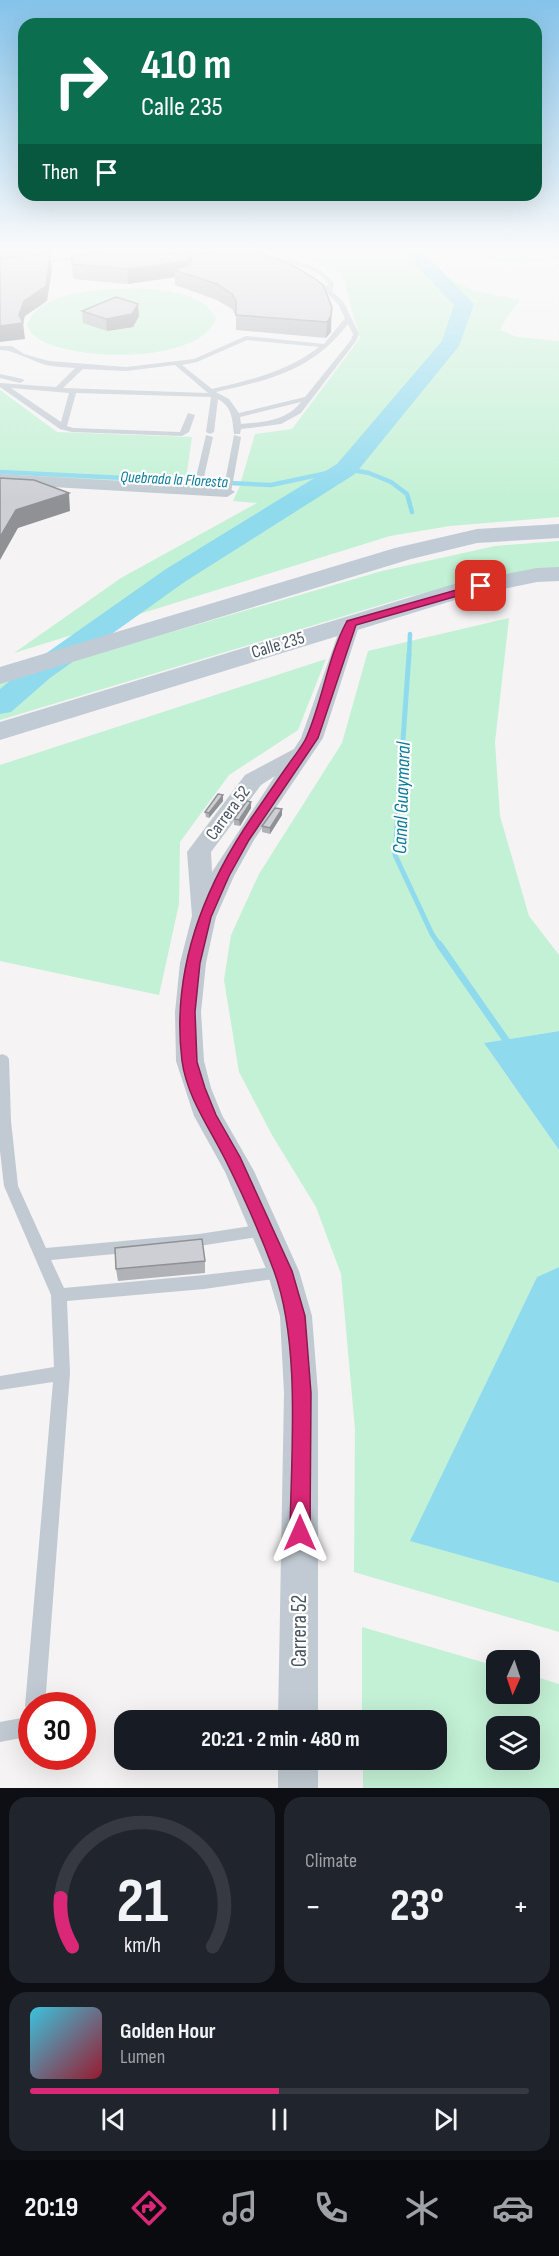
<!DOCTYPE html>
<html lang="en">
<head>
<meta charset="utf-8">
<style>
	:root { --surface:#171b24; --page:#20242c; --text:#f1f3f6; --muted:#9ea1a6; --line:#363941; --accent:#db2777 }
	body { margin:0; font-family:"Sofia Sans Condensed",sans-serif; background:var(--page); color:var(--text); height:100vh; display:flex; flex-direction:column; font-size:22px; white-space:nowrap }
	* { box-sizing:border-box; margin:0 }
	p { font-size:20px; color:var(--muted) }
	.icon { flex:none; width:33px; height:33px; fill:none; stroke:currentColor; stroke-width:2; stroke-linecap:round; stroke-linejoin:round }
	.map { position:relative; height:1788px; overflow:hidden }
	.drawer { display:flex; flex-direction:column; gap:9px; padding:9px; background:#0d0f14; flex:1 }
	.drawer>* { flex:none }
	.banner { position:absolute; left:18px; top:18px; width:524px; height:183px; border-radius:18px; box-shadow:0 6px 24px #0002; background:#0b6e4f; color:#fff; overflow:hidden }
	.needle { width:39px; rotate:183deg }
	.tools { position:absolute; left:486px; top:1650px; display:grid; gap:12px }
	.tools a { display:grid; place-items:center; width:54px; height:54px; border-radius:12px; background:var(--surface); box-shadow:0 6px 24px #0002; font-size:30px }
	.speed { position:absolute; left:18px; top:1692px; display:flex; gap:12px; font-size:30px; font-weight:700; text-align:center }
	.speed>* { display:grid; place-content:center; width:78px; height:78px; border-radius:50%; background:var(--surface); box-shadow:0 6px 24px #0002; line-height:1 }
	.speed .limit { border:9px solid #d22; background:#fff; color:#111 }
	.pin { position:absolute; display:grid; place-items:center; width:51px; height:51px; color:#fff; margin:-26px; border-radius:12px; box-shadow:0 3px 9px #0006 }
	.me { position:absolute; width:66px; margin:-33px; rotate:0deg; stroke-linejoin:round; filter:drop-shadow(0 0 4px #0008) }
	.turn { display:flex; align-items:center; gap:21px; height:126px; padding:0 24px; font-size:27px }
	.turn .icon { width:78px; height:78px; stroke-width:2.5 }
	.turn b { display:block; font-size:42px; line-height:51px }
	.then { display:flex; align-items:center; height:57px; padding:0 24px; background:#0003; gap:12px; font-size:22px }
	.big { font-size:45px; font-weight:700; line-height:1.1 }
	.drawer .widget { flex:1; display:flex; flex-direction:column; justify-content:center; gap:9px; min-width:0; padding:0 21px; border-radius:18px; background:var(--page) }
	.drawer .dial { align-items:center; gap:0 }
	.dial svg { height:156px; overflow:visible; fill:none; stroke:var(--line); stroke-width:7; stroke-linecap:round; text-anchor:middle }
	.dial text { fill:var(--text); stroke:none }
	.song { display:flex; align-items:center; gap:18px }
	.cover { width:72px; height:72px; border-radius:9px; background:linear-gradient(135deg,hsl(190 70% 55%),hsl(350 70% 35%)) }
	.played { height:6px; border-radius:3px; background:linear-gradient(90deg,var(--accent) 50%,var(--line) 50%) }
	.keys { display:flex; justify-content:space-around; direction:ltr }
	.heat { display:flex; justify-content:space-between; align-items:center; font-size:33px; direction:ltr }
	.drawer .tiles { flex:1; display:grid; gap:9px; grid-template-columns:1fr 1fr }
	.widget:last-child { grid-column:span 2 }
	.trip { position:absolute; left:114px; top:1710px; width:333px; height:60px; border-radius:18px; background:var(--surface); box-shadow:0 6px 24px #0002; font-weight:700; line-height:60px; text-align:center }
	.menu { display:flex; height:96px; justify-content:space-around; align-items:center; background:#090b0e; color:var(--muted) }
	.menu .icon { width:42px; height:42px }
	.menu .active { color:var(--accent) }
	.menu b { font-size:27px; color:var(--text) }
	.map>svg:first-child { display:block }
	.green { fill:#c3f1d5; fill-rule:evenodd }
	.water { fill:#90daee }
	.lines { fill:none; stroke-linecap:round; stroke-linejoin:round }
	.stream-far3 { stroke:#90daee; stroke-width:4 }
	.stream-far2 { stroke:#90daee; stroke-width:4.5 }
	.stream-far1 { stroke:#90daee; stroke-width:5 }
	.stream { stroke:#90daee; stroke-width:7 }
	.river { fill:#90daee; fill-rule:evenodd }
	.service { fill:#c1cad2; fill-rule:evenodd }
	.minor { fill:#c1cad2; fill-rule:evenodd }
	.secondary { fill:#c1cbd6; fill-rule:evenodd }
	.wall { fill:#b0b2b7 }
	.shaded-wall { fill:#909195 }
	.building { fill:#cdcfd5; stroke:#909195; stroke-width:1.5 }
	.route { fill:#db2777; stroke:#8e194d; stroke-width:1.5 }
	.labels { text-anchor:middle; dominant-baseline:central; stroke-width:4.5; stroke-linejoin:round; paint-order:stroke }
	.far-water-label { font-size:16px; font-style:italic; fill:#0c7c9b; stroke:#fff }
	.street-label { font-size:18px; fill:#4a5661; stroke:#fff }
	.water-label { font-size:20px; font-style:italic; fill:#0c7c9b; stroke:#fff }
	.near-street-label { font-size:21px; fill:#4a5661; stroke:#fff }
</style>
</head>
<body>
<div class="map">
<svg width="559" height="1788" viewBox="0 0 559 1788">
	<rect width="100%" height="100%" fill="#f5f3f3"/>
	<path class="green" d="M 237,250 L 407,250 L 420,254 L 438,272 L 472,290 L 520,300 L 507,317 L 500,330 L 517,337 L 559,341 L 559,517 L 450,526 L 390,536 L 14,653 L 121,578 L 257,503 L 233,501 L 239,488 L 255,434 L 292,429 L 360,338 L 341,272 L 331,271 L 309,257 Z
		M 435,250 L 559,250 L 559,259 L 507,262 Z
		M 110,289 C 141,288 199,286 216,318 C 201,365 69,362 36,337 C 32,335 30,330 27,326 C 36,295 83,292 110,289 Z
		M 0,390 L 57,432 L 192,437 L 185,486 L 0,475 Z
		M 559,541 L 559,570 L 526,571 L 407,597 L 0,720 L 0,682 L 382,571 L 495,546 Z
		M 509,618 L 495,742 L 500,816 L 529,916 L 559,955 L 559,1031 L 484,1043 L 559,1150 L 559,1267 L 537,1277 L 411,1541 L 559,1583 L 559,1632 L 354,1572 L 355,1429 L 341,1274 L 316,1207 L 272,1135 L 239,1072 L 224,980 L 231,935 L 259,874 L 342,743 L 368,651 Z
		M 326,659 L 298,730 L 229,775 L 180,842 L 179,904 L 159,995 L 0,961 L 0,765 Z
		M 362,1627 L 496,1666 L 496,1694 L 530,1694 L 530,1675 L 559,1684 L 559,1788 L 363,1788 L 363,1760 L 436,1760 L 436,1720 L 362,1720 ZM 496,1726 L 530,1726 L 530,1760 L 496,1760 Z"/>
	<path class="water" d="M 559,1031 L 559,1150 L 484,1043 Z
		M 559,1267 L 559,1583 L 410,1541 L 537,1277 Z"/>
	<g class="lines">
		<path class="stream-far3" d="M 415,254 L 450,250"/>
		<path class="stream-far2" d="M 0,472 L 271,485 L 346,469 L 369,473 L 391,482 L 407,494 L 412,512
			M 409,656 L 410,634"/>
		<path class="stream-far1" d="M 409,654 L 395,855 L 432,934 L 440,946"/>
		<path class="stream" d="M 439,944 L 506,1040"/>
		<path class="river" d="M 407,250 L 425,250 L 424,253 L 474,304 L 459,346 L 355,474 L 186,581 L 50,678 L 11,712 L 0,714 L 0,689 L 28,666 L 166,569 L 337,464 L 442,341 L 454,305 L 409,258 Z"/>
		<path class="service" d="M 53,250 L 68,250 L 30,258 L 27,256 Z
			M 197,250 L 213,251 L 216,257 L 206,263 L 202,263 L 202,261 L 210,256 L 209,253 Z
			M 88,254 L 90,257 L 37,265 L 34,263 Z
			M 258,255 C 284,258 317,261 334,283 L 332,291 L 344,303 L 359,334 L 356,341 L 301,413 L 281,424 L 241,429 L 240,434 L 234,434 C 232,419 233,408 218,399 L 214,432 L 210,434 L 206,432 L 211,397 L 76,393 L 67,426 L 73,428 L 180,432 L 188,413 L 195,415 L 189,432 L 182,436 L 72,432 L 60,429 L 0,387 L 0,383 L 56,387 L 75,368 C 66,367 55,367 46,365 C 32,361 11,349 0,350 L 0,346 L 12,346 L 24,354 L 49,361 L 126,367 L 194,359 L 246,336 L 324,344 L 345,318 L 338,304 L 321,287 L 324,285 L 327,286 L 328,283 C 312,263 280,262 256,258 ZM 348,324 L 353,334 L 351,340 L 305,397 L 239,413 L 229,399 L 216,392 C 270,380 313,370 348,324 ZM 247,340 L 319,347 C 287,372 250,380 212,389 L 182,365 L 197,362 ZM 175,365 L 208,393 L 63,388 L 83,369 L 126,371 ZM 11,388 L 69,393 L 61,422 ZM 301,402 C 286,421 264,422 241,424 L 240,417 Z
			M 0,374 L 23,379 L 24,381 L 20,383 L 0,378 Z
			M 206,435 L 213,437 L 201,490 L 197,492 L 193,490 Z
			M 234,435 L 241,437 L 231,492 L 227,494 L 223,492 Z
			M 2,1054 L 7,1056 L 9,1059 L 11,1121 L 18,1186 L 46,1248 L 199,1234 L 264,1224 L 269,1226 L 272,1230 L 269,1234 L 264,1236 L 199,1246 L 51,1260 L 64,1288 L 204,1275 L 281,1266 L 286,1267 L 289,1272 L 286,1277 L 281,1278 L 204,1289 L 67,1301 L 70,1373 L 45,1706 L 32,1706 L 32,1714 L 28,1713 L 25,1706 L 53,1382 L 0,1390 L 0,1376 L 54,1367 L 51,1295 L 4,1186 L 0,1151 L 0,1055 Z
			M 32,1716 L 32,1736 L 0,1742 L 0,1722 Z"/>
		<path class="minor" d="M 0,474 L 227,487 L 235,492 L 227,497 L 0,484 Z
			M 351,617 L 358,619 L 360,623 L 323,738 L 254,840 L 234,876 L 216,917 L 206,963 L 201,1012 L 204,1061 L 211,1088 L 222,1115 L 254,1171 L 299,1271 L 312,1316 L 318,1393 L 318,1720 L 278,1720 L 284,1393 L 280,1316 L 267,1271 L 225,1172 L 194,1116 L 176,1061 L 175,1012 L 180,963 L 192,916 L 187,852 L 245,775 L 294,749 L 301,738 L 342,623 L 344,619 ZM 275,776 L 212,872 L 211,852 L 261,785 Z
			M 278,1760 L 318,1760 L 318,1788 L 278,1788 Z"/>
		<path class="secondary" d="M 559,524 L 559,538 L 477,543 L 411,559 L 0,684 L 0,667 L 395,548 L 477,529 Z
			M 559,567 L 559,581 L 537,582 L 468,596 L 0,740 L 0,722 L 454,584 L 537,568 Z"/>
	</g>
	<path class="wall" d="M 189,251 L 332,307 L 331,332 L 326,338 L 236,330 L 236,316 L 232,309 L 217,300 L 175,285 L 175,277 L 128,284 L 73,279 L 72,264 L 189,254 L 189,264 Z
		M 138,304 L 139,316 L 133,327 L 107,331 L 83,323 L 82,311 Z
		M 223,795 L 223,801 L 209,818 L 206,817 L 205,812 Z
		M 251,802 L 251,808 L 240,826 L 234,825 L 234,819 Z
		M 282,815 L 270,834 L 262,832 L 262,826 Z
		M 205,1261 L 205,1273 L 118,1281 L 116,1269 Z"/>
	<path class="shaded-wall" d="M 0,250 L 34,250 L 31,253 L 32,261 L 0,265 Z
		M 50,255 L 52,270 L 47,301 L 25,316 L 23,323 L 25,339 L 0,342 L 0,326 L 19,315 L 24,301 Z
		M 189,261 L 190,275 L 174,270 L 175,277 L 128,284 L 127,269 Z
		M 138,304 L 139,316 L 133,327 L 107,331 L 106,319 Z
		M 331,316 L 331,332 L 326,338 L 327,322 Z
		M 69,493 L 70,511 L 18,528 L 0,560 L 0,537 L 16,510 Z
		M 223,795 L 223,801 L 209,818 L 209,813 Z
		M 251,802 L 251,808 L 240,826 L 239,820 Z
		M 282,809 L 282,815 L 270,834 L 270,828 Z"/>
	<path class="building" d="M 219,250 L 253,251 L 292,265 L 314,278 L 323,285 L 332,307 L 331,316 L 327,322 L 236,315 L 236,301 L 232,294 L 217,284 L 174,270 L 192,263 L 189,251 L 211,254 Z
		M 151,251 L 189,254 L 189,261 L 127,269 L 72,264 L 72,256 L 104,252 Z
		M 45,253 L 50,255 L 46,286 L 24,301 L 19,315 L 23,323 L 0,326 L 0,259 Z
		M 116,297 L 138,304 L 132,314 L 106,319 L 82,311 Z
		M 0,478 L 34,480 L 69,493 L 16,510 L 0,537 Z
		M 218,794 L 223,795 L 209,813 L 205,812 Z
		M 247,801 L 251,802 L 239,820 L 234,819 Z
		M 275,808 L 282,809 L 270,828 L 262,826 Z
		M 202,1239 L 205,1261 L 116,1269 L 115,1248 Z"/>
	<linearGradient id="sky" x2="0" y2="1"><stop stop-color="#85c3ea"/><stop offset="0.5" stop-color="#fafafa"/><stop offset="1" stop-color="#fafafa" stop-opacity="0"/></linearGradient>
	<rect width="559" height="501" fill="url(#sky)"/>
	<path class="route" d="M 481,583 L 487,586 L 485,588 L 356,625 L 318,738 L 249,840 L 229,876 L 211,917 L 200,963 L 195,1012 L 197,1062 L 205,1088 L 216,1115 L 240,1157 L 292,1271 L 305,1316 L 311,1393 L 310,1533 L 307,1540 L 300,1543 L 293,1540 L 290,1533 C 291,1455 301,1344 274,1271 C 260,1233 243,1195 225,1159 C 209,1127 187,1097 182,1061 C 171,971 202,890 252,817 C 264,800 276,782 288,765 C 294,756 303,746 307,736 C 323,699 328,656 347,621 Z"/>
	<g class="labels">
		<g class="far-water-label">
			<text transform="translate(174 480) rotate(3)">Quebrada la Floresta</text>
		</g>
		<g class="street-label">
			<text transform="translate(278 645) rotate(-17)">Calle 235</text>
			<text transform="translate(228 813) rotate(-54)">Carrera 52</text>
		</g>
		<g class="water-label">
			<text transform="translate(402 798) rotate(-88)">Canal Guaymaral</text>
		</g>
		<g class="near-street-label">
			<text transform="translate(299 1631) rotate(-90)">Carrera 52</text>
		</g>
	</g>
</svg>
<div class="tools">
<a><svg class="needle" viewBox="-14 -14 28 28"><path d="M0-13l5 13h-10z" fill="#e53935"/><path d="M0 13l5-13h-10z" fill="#9ea1a6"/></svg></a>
<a><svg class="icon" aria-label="layers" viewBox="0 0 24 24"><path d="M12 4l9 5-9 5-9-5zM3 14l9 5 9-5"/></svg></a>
</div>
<div class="speed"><div class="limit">30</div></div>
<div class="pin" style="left:481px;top:586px;background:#d93025"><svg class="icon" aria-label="arrive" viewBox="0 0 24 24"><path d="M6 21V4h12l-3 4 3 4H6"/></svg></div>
<svg class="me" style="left:300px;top:1533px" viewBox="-20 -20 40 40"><path d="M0-17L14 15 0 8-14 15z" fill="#db2777" stroke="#fff" stroke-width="4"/></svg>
<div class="trip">20:21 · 2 min · 480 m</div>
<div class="banner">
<div class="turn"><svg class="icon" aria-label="right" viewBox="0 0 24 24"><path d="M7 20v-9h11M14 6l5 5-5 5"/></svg><div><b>410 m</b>Calle 235</div></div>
<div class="then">Then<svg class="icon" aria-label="arrive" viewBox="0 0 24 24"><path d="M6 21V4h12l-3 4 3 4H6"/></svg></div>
</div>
</div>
<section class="drawer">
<div class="tiles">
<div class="widget dial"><svg viewBox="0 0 100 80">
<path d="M14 69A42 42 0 1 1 86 69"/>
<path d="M14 69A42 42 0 0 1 8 44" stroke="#db2777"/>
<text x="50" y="56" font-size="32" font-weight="700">21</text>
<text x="50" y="72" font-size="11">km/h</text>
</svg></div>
<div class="widget"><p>Climate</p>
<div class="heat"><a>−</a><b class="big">23°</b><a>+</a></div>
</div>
<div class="widget">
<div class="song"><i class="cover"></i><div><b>Golden Hour</b><p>Lumen</p></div></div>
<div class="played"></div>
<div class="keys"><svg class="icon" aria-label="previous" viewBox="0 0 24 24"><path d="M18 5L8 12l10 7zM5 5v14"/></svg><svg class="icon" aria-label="pause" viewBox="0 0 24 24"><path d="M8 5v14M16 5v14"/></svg><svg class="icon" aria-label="next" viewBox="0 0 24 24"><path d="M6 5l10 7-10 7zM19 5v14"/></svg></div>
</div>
</div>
</section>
<nav class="menu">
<b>20:19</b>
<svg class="icon active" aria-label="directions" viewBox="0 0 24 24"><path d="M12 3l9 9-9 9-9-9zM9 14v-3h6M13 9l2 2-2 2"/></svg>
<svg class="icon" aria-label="music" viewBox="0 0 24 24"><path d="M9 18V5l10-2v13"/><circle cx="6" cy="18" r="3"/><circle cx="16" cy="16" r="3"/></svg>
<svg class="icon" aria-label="phone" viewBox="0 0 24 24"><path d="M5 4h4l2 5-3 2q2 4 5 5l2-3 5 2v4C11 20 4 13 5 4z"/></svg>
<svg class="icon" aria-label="climate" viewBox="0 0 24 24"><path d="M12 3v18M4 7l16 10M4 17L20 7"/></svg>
<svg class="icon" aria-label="car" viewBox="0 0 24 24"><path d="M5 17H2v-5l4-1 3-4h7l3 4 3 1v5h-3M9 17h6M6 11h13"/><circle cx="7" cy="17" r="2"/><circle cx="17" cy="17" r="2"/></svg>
</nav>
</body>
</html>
